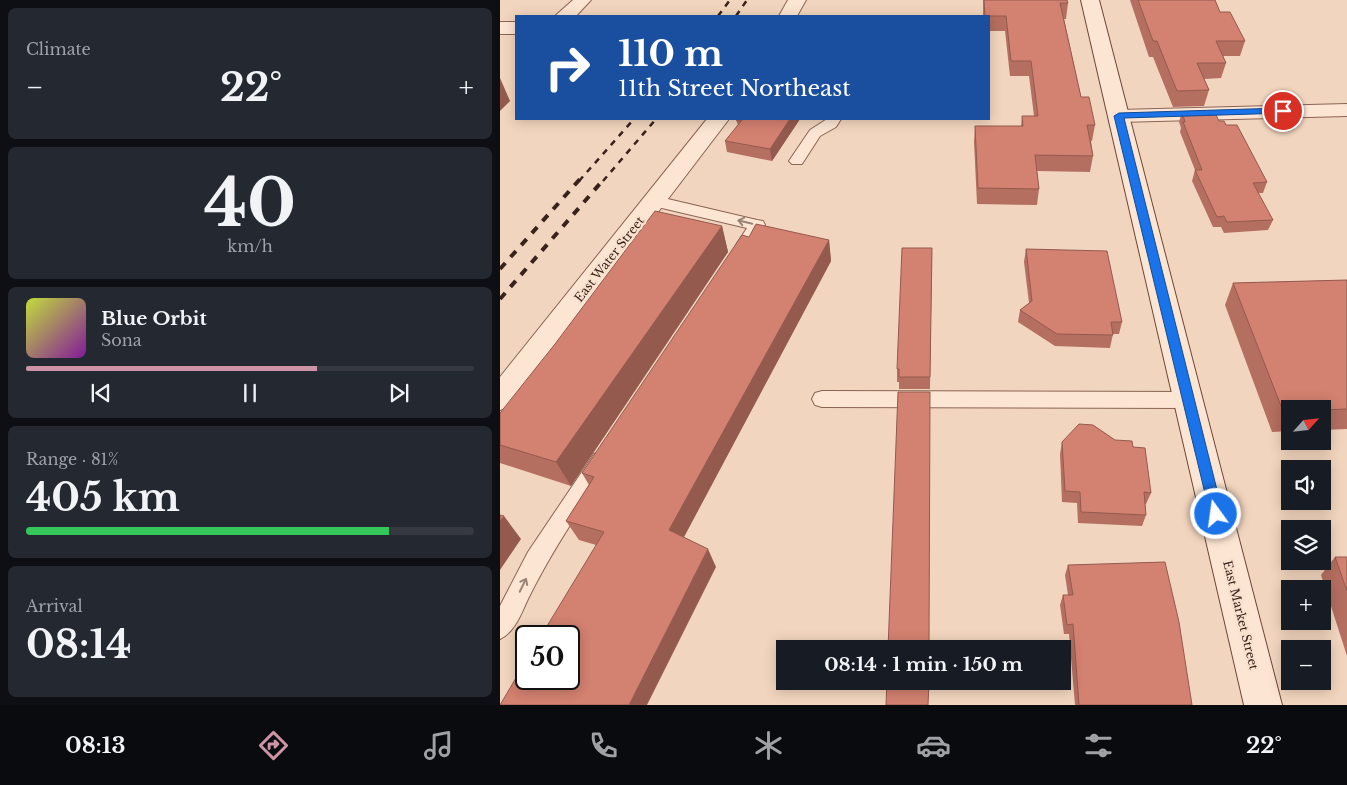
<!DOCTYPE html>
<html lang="en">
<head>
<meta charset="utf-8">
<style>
	:root { --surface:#171b24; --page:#242831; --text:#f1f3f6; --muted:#9ea1a6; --line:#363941; --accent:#cd94a5 }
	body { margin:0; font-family:"Libre Baskerville",serif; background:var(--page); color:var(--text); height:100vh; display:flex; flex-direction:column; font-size:19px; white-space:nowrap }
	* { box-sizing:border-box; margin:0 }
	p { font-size:16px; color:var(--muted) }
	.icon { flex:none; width:28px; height:28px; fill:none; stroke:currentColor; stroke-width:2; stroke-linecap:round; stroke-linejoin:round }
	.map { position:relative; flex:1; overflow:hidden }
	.drawer { display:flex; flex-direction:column; gap:8px; padding:8px; background:#0d0f14; width:500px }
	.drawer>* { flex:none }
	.guide { position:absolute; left:15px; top:15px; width:475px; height:105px; border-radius:0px; box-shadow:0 2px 12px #0003; background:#1a4fa0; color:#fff; overflow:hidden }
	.needle { width:32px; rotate:63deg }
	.buttons { position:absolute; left:781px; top:400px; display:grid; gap:10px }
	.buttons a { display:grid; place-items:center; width:50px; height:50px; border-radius:0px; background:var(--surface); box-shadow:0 2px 12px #0003; font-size:25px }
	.speed { position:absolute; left:15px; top:625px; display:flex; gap:10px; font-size:25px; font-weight:700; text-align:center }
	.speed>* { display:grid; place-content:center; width:65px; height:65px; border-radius:50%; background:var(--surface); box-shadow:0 2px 12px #0003; line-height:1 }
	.speed .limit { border:2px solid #111; border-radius:8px; background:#fff; color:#111 }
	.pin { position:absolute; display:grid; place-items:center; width:42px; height:42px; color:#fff; margin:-21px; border:2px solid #fff; border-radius:50%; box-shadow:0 1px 5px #0007 }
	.me { position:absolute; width:55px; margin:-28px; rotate:346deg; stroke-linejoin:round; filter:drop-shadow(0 0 4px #0008) }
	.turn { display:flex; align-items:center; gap:18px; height:105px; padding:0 20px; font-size:22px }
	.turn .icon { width:65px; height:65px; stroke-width:2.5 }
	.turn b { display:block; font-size:35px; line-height:42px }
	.big { font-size:38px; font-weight:800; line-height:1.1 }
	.drawer .widget { flex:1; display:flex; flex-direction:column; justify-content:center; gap:8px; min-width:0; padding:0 18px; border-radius:8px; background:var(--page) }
	.drawer .dial { align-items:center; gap:0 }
	.dial b { font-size:65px; line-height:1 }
	.song { display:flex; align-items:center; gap:15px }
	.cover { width:60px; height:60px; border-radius:8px; background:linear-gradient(135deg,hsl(70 70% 55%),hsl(290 70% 35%)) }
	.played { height:5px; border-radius:2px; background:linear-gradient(90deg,var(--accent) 65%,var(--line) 65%) }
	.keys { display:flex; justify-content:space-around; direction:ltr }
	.heat { display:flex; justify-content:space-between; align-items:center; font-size:28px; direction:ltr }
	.charge { height:8px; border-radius:4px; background:linear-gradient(90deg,#34c759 81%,var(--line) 0) }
	.trip { position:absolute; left:276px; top:640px; width:295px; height:50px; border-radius:0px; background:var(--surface); box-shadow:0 2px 12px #0003; font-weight:800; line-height:50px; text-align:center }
	.dock { display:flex; height:80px; justify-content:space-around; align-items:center; background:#090b0e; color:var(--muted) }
	.dock .icon { width:35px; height:35px }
	.dock .selected { color:var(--accent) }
	.dock b { font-size:22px; color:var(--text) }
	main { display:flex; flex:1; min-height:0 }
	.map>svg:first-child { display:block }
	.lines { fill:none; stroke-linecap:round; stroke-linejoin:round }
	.lane-casing { stroke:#8b6455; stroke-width:2 }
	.street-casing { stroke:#8b6455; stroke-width:2 }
	.secondary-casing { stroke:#6d4639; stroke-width:2 }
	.lane { fill:#fce5d2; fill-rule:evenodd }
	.street { fill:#fce5d2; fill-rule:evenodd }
	.secondary { fill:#fce5d2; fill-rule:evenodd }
	.rail-far1 { stroke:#39221b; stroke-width:2.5; stroke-dasharray:6 6; stroke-linecap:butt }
	.rail { stroke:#39221b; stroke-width:4; stroke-dasharray:8 8; stroke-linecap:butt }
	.wall { fill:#b56f60 }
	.shaded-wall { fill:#945a4e }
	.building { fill:#d38170; stroke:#945a4e }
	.oneway { stroke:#9a8476 }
	.route { fill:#1a73e8; stroke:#114b97 }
	.labels { text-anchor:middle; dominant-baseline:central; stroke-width:5; stroke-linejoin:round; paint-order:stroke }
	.street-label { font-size:12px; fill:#39221b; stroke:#f8e2ce }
</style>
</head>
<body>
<main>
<section class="drawer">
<div class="widget"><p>Climate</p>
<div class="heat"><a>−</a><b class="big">22°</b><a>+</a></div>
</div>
<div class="widget dial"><b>40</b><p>km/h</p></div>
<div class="widget">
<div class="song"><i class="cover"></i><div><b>Blue Orbit</b><p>Sona</p></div></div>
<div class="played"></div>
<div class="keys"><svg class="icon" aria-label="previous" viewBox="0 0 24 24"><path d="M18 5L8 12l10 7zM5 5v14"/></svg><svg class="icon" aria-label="pause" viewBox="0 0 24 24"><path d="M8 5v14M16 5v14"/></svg><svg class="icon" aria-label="next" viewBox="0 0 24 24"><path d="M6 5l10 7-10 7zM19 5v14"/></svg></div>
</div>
<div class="widget"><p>Range · 81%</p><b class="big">405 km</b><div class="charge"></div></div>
<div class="widget"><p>Arrival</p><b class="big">08:14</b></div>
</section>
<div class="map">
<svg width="847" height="705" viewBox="0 0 847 705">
	<rect width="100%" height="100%" fill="#f2d5be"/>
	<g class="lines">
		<g class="lane-casing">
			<path id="lane" d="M 327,119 L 341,119 L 336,127 L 320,136 L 302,164 L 292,164 L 289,161 L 310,130 Z
				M 155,196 L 257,220 L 263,221 L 265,225 L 250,249 L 238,249 L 236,245 L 247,228 L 149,205 L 147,201 L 149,197 Z
				M 322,391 L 688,392 L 695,394 L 698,400 L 695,406 L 688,408 L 322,407 L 315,405 L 312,399 L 315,393 Z
				M 101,451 L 108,454 L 111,460 L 108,466 C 80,510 51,552 28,599 C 21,614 15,632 0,639 L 0,606 L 28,552 L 94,454 Z"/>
		</g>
		<g class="street-casing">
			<path id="street" d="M 73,0 L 91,0 L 76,16 L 55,16 Z
				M 288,0 L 306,0 L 297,16 L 279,16 Z
				M 0,22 L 16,22 L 16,34 L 0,34 Z
				M 847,104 L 847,116 L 619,122 L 612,120 L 609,116 L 612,112 L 619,110 Z
				M 207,119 L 229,119 L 10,406 L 0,410 L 0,377 Z"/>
		</g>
		<g class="secondary-casing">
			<path id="secondary" d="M 581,0 L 599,0 L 782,705 L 744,705 Z"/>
		</g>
		<use href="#lane" class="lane"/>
		<use href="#street" class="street"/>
		<use href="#secondary" class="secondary"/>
		<path class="rail-far1" d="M 218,16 L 230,0
			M 236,16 L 247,0
			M 79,181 L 134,119
			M 103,181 L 156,119"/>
		<path class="rail" d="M 0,269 L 80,179
			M 0,299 L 104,179"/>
	</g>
	<path class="wall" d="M 483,0 L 567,0 L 568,3 L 566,19 L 564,19 L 581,97 L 595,125 L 592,141 L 591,141 L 593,156 L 590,172 L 537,171 L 539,189 L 537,205 L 477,204 L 474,142 L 475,126 L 521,126 L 522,116 L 534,116 L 529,76 L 510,76 L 505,31 L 489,31 L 489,16 L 483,16 Z
		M 630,0 L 715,0 L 720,12 L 745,41 L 740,56 L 723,56 L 726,63 L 721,78 L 704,79 L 709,90 L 704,106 L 673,107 L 653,57 L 649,57 Z
		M 682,112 L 719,121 L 726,125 L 767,182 L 763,193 L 758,193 L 773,220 L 768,230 L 724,233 L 721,227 L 713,227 L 692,181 L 695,170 L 680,132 L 681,128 L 679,122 Z
		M 237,119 L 300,119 L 272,161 L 227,152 L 225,141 L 238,125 L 236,120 Z
		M 222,226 L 228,252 L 71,486 L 0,463 L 0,413 Z
		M 249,237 L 329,240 L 331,261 L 184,537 L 216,567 L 96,545 L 79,540 L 66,521 L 89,485 L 82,473 Z
		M 432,248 L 430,389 L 399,389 L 399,382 L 397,382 L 397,369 Z
		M 526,249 L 622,322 L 619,334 L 613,334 L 610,348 L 555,346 L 518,322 L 520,310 L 529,303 L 524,262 Z
		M 847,280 L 847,429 L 822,430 L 822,409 L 790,409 L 790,431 L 772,432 L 725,305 L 733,283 Z
		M 615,440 L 633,447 L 651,493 L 646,504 L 645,504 L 646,515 L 642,526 L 578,523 L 577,503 L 562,502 L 560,454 L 562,442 Z
		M 835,557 L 847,557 L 847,656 L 821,575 Z
		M 568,565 L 692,705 L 575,705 L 569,634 L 564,634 L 560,605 L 563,595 L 568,595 L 565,575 Z"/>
	<path class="shaded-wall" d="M 0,78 L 10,101 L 0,111 Z
		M 290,119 L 300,119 L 272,161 L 270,149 Z
		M 222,226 L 228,252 L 71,486 L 56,462 Z
		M 329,240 L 331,261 L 178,548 L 169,530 Z
		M 4,516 L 21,539 L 0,570 L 0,521 Z
		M 208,549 L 216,567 L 147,705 L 129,705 Z"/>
	<path class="building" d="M 484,0 L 567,0 L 568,3 L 560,3 L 581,97 L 589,97 L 595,125 L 587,125 L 593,156 L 535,155 L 539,189 L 478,188 L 475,126 L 523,126 L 522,116 L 538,116 L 531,61 L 511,61 L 506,16 L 485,16 Z
		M 638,0 L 715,0 L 720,12 L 730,12 L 745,41 L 716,41 L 726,63 L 697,63 L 709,90 L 677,91 L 657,41 L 653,41 Z
		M 714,111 L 719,121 L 724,121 L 726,125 L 737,125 L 767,182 L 753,183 L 773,220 L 727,222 L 724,216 L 717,217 L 695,170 L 702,170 L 683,122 L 685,122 L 682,112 Z
		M 237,119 L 290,119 L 270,149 L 225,141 L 242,120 L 236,120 Z
		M 155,211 L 222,226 L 56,462 L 0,445 L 0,413 L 55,344 Z
		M 256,224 L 329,240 L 169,530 L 208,549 L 129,705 L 0,705 L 26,661 L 26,679 L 69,679 L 69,636 L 41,636 L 104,532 L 66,521 L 94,477 L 82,473 L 242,235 L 249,237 Z
		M 402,248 L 432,248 L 430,377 L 399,377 L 399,369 L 397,369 Z
		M 526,249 L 607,251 L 622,322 L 611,322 L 613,335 L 557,334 L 520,310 L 532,301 Z
		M 847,280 L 847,409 L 822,410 L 822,409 L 790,409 L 790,411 L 783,411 L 733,283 Z
		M 398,392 L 430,392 L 429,649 L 388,649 Z
		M 579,424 L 593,425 L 615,440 L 632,441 L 633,447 L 645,448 L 651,493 L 644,492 L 646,515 L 581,512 L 580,492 L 565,491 L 562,442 Z
		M 0,515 L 4,516 L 0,521 Z
		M 835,557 L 847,557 L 847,591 Z
		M 665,562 L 679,622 L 692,705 L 579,705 L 573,624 L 567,625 L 563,595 L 573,595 L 568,565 Z
		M 387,681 L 429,681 L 428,705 L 386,705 Z"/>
	<defs><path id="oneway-shaft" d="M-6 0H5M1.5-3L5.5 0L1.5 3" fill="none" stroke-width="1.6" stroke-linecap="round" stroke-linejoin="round" transform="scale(1.25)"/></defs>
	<g class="oneway">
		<use href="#oneway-shaft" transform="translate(245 222) rotate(-166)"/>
		<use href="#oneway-shaft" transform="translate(23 585) rotate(-64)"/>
	</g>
	<path class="route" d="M 783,108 L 788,111 L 786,113 L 624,118 L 723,514 L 721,519 L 716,520 L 711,519 L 710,514 L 614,116 L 619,113 Z"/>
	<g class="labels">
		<g class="street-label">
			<text transform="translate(109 259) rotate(-52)">East Water Street</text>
			<text transform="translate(741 615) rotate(76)">East Market Street</text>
		</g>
	</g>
</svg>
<div class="buttons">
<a><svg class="needle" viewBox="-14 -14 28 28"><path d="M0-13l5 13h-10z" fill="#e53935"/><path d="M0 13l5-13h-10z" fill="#9ea1a6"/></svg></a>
<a><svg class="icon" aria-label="sound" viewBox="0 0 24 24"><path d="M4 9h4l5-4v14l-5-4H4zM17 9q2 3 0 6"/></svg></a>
<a><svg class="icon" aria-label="layers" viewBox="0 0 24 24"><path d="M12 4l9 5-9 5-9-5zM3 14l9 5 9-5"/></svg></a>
<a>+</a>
<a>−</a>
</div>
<div class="speed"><div class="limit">50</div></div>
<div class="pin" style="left:783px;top:111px;background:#d93025"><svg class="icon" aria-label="arrive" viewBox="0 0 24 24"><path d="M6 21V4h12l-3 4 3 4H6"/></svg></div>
<svg class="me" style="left:716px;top:514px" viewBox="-20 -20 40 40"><circle r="17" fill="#1a73e8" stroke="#fff" stroke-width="3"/><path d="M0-11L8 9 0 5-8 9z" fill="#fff"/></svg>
<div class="trip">08:14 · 1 min · 150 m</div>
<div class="guide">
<div class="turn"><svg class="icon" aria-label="right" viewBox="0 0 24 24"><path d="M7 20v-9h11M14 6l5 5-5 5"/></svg><div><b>110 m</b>11th Street Northeast</div></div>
</div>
</div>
</main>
<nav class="dock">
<b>08:13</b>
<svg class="icon selected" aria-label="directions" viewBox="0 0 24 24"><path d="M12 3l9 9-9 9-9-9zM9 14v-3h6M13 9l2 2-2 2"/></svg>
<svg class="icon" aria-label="music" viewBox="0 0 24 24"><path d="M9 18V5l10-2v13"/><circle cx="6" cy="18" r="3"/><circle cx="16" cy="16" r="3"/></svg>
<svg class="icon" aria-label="phone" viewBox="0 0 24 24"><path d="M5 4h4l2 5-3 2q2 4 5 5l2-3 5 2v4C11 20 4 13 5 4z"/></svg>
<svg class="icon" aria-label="climate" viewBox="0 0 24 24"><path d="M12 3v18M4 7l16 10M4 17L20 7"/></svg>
<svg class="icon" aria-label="car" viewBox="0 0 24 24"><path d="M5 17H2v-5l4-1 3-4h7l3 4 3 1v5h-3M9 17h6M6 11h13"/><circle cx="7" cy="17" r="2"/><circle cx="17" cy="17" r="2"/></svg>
<svg class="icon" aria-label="filters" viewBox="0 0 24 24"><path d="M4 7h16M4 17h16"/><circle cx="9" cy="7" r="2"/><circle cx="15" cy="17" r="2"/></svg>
<b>22°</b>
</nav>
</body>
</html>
